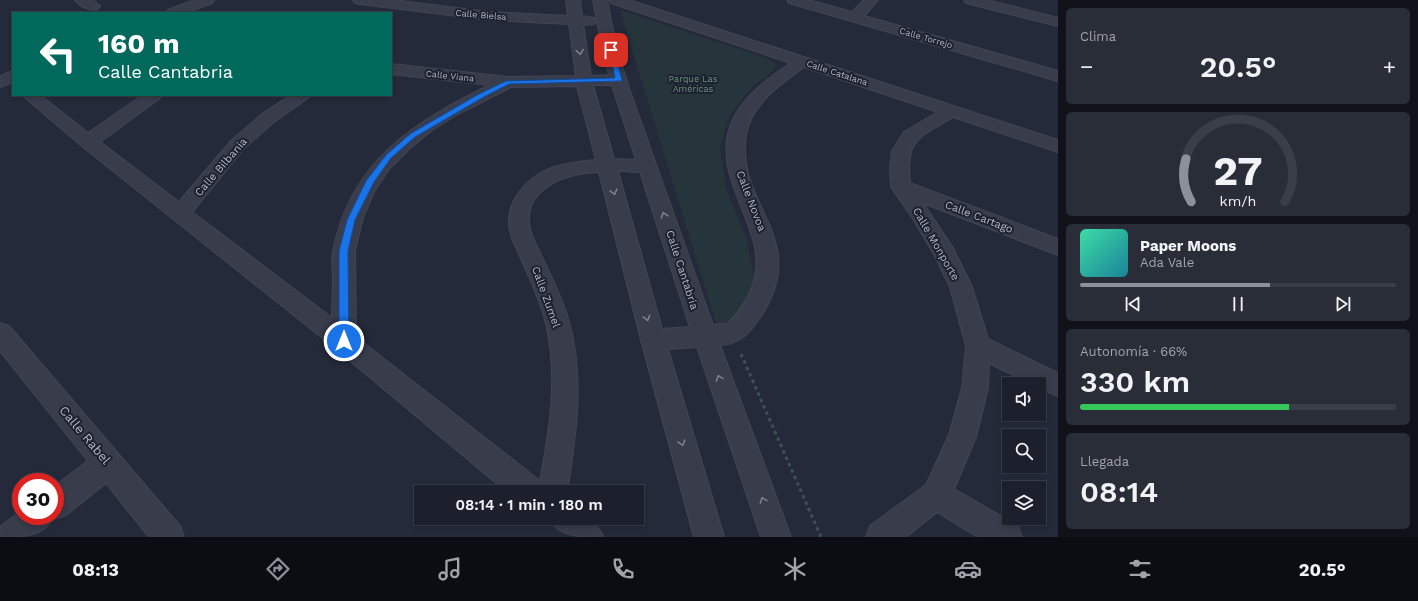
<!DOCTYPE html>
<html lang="es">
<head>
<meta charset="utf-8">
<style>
	:root { --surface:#1b202c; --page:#282d38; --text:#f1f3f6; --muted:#a0a3a9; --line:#393e48; --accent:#8c9099 }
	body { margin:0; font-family:"Work Sans",sans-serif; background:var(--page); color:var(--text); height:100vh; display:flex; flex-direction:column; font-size:15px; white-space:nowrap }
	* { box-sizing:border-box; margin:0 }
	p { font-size:13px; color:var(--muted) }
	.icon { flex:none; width:22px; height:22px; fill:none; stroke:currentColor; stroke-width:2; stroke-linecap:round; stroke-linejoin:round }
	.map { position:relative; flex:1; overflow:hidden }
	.panel { display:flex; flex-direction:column; gap:8px; padding:8px; background:#0f1218; width:360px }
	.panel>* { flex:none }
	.banner { position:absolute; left:12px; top:12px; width:380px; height:84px; border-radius:0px; box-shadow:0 2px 6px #0003,0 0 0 1px var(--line); background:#00695c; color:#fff; overflow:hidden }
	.controls { position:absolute; left:1002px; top:377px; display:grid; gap:8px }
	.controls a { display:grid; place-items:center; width:44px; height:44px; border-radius:0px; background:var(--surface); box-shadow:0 2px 6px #0003,0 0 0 1px var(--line); font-size:20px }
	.speed { position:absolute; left:12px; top:473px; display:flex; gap:8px; font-size:20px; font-weight:700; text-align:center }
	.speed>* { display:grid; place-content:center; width:52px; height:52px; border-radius:50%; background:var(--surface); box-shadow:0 2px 6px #0003,0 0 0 1px var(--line); line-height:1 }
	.speed .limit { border:6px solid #d22; background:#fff; color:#111 }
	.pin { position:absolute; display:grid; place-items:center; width:34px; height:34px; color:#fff; margin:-17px; border-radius:8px; box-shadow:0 2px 6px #0006 }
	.me { position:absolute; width:44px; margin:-22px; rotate:0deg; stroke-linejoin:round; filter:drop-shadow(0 0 3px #0008) }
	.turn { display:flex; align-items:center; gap:14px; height:84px; padding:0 20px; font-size:18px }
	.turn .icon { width:52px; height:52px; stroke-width:2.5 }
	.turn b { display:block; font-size:28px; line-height:34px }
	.big { font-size:30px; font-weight:600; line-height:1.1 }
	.panel .widget { flex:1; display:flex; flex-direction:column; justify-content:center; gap:6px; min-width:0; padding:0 14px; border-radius:6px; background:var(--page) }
	.panel .dial { align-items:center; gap:0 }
	.dial svg { height:104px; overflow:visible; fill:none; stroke:var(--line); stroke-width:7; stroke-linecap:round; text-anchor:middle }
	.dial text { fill:var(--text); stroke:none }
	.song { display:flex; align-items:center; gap:12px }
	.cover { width:48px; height:48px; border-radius:6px; background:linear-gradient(135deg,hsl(160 70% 55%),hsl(190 70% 35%)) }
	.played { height:4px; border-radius:2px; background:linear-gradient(90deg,var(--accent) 60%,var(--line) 60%) }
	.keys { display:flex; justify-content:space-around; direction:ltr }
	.heat { display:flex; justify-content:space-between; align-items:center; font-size:22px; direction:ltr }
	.charge { height:6px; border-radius:3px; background:linear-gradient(90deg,#34c759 66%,var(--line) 0) }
	.trip { position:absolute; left:414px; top:485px; width:230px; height:40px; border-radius:0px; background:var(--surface); box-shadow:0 2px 6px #0003,0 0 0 1px var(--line); font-weight:600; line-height:40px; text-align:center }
	.dock { display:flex; height:64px; justify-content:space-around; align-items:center; background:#0b0d12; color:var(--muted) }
	.dock .icon { width:28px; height:28px }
	.dock .active { color:var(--accent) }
	.dock b { font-size:18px; color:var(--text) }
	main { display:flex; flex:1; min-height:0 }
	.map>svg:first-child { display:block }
	.green { fill:#26353b }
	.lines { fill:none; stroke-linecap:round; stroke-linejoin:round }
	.street-casing { stroke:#414554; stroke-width:2 }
	.path { stroke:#3f4f54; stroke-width:3; stroke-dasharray:3.5 3.5; stroke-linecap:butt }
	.street { fill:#383c4b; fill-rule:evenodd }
	.oneway { stroke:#7c808f }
	.route { fill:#1a73e8; stroke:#114b97 }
	.labels { text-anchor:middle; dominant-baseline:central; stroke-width:4; stroke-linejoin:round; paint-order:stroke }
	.far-street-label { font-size:9px; fill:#b3b7c6; stroke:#1d2130 }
	.far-park-label { font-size:9px; fill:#6b967c; stroke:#1d2130 }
	.street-label { font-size:11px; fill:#b3b7c6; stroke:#1d2130 }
	.near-street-label { font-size:13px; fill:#b3b7c6; stroke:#1d2130 }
</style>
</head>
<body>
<main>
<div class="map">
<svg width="1058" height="537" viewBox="0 0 1058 537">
	<rect width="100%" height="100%" fill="#242a3a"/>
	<path class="green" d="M 620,10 L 763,57 L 776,64 L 773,71 L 752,87 L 729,116 L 720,148 L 726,188 L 747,242 L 754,276 L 746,306 L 738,317 L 717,326 Z"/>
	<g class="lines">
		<g class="street-casing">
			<path id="street" d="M 75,0 L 92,0 L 100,6 L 98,9 C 90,11 80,7 75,0 Z
				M 195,0 L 214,0 L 212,3 L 185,13 L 166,13 L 168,10 Z
				M 353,0 L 392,0 L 489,12 L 568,16 L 566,0 L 580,0 L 582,16 L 594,18 L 596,21 L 594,24 L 583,25 L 591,76 L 609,75 L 602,47 L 593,0 L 607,0 L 616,47 L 631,94 L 713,325 L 727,324 C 736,316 743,306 749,295 C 777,237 716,192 728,134 C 735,102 765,80 791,63 L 611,3 L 609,0 L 629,0 L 1058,140 L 1058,152 L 953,117 C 919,138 905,138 910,183 L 1058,239 L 1058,255 L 923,203 L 953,248 L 972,287 L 988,339 L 1058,373 L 1058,396 L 1039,388 L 1039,384 L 1031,384 L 989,363 L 988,388 L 976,437 L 954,489 L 1018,526 L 1022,537 L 978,537 L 937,512 L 906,537 L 866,537 L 870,526 L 926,485 L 949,435 L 962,388 L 966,346 L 950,287 L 935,256 L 912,217 L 891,187 L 890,168 L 892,151 L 904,132 L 938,112 L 804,67 C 781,84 751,104 746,135 C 734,206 814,239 759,319 C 749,334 739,344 720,345 L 791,537 L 761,537 L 697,347 L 668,349 L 724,537 L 694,537 L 641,340 L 599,172 C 561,173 515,192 533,238 C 545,265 560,291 568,319 C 585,375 576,436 567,492 L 507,492 L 335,348 L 82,146 L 22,95 L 40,95 L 88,133 L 143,95 L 162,95 L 160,98 L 100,142 L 179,202 L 231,141 L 262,114 L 291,95 L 310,95 L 308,98 L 274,122 L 243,149 L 192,212 L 332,318 C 332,305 333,292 333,279 C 333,270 331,261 333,252 C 349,162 414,122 490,85 L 391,74 L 391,64 L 508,77 L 576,76 L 569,24 L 489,20 L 360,4 L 355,3 ZM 593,85 L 612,85 L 636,160 L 614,159 ZM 577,86 L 596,160 C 563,163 535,167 516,197 C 508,210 507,224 512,238 C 523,265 538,292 545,320 C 559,373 550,429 540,481 L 356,337 L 355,250 L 363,217 L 375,190 L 389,169 L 409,149 L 432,130 L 458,114 L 511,87 ZM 618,171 L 640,172 L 690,327 L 662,329 Z
				M 787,0 L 808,0 L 852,12 L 864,0 L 878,0 L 864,16 L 1058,71 L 1058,81 L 789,3 Z
				M 964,0 L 987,0 L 1058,18 L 1058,26 L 966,3 Z
				M 13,71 L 13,82 L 0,87 L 0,76 Z
				M 0,323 L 9,326 L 180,526 L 184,537 L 149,537 L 106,483 L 66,515 L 55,519 L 53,518 C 43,537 23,537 0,537 L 1,526 L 21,511 L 21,516 L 55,516 L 55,486 L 88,461 L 0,351 Z
				M 548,518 C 573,518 592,510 603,537 C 579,537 559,537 548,518 Z"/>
		</g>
		<path class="path" d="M 741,354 L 821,537"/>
		<use href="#street" class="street"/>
	</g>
	<defs><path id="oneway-chevron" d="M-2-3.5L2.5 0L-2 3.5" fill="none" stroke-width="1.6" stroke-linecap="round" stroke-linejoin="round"/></defs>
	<g class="oneway">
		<use href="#oneway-chevron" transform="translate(580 52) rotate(81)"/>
		<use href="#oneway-chevron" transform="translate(614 192) rotate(75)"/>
		<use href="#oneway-chevron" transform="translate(664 215) rotate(-108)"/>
		<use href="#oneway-chevron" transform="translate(647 318) rotate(75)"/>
		<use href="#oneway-chevron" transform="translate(719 378) rotate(-110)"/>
		<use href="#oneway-chevron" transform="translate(682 443) rotate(74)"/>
		<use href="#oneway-chevron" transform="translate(763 500) rotate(-110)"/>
	</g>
	<path class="route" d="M 609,49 L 614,50 L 622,80 L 622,81 L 509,84 L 482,98 L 415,137 L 391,158 L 374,182 L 355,220 L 348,251 L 349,341 L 347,344 L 344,345 L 340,344 L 339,341 L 339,251 L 347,220 L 366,181 L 386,155 L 410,134 L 477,95 L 506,81 L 615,78 Z"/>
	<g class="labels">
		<g class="far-street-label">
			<text transform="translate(481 15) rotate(5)">Calle Bielsa</text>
			<text transform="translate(926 38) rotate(16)">Calle Torrejo</text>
			<text transform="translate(837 73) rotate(18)">Calle Catalana</text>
			<text transform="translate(450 76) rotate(6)">Calle Viana</text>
		</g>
		<g class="far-park-label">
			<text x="693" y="79">Parque Las<tspan x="693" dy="10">Américas</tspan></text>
		</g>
		<g class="street-label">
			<text transform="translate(221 167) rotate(-49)">Calle Bilbania</text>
			<text transform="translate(751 201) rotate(69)">Calle Novoa</text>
			<text transform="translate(979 217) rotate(21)">Calle Cartago</text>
			<text transform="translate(936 244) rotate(60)">Calle Monporte</text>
			<text transform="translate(682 270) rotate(72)">Calle Cantabria</text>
			<text transform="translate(546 297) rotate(70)">Calle Zumel</text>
		</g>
		<g class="near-street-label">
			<text transform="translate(85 435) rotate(50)">Calle Rabel</text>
		</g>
	</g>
</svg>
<div class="controls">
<a><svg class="icon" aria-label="sound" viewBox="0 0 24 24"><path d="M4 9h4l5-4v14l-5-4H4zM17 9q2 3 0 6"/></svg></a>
<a><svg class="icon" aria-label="search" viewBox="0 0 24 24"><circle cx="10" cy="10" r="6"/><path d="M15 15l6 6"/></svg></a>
<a><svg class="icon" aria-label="layers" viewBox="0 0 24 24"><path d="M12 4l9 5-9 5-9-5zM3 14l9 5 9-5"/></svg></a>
</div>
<div class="speed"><div class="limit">30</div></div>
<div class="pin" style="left:611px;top:50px;background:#d93025"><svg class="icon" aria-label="arrive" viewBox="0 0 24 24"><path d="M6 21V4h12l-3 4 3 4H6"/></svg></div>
<svg class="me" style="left:344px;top:341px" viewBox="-20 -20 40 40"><circle r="17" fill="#1a73e8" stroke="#fff" stroke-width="3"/><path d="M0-11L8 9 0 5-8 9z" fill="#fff"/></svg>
<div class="trip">08:14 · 1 min · 180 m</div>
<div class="banner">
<div class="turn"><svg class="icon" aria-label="left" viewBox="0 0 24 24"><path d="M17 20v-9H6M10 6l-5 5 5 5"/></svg><div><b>160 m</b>Calle Cantabria</div></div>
</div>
</div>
<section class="panel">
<div class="widget"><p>Clima</p>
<div class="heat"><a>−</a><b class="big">20.5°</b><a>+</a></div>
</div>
<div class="widget dial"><svg viewBox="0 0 100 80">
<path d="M14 69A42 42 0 1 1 86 69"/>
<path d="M14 69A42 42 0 0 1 10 36" stroke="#8c9099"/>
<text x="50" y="56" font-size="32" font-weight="700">27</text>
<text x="50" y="72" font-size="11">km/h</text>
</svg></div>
<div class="widget">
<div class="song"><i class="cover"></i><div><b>Paper Moons</b><p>Ada Vale</p></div></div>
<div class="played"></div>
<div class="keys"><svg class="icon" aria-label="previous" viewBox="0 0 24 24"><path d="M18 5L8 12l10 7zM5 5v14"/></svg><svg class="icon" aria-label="pause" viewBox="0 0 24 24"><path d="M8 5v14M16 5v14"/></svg><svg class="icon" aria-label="next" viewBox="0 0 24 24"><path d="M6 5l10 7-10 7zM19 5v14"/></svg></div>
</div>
<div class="widget"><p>Autonomía · 66%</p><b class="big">330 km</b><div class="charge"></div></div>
<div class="widget"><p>Llegada</p><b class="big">08:14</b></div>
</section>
</main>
<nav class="dock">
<b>08:13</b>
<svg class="icon active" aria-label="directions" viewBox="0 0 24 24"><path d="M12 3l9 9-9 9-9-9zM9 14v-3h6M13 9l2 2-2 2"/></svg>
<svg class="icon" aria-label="music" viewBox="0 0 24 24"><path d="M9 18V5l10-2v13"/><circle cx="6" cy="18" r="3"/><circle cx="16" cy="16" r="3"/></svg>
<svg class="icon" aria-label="phone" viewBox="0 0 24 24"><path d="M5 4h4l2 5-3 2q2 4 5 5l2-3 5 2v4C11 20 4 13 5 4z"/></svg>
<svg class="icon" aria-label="climate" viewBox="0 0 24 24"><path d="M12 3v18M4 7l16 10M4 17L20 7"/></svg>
<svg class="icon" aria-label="car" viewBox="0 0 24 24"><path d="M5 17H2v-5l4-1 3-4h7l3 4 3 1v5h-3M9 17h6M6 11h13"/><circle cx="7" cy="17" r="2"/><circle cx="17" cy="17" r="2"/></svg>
<svg class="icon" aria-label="filters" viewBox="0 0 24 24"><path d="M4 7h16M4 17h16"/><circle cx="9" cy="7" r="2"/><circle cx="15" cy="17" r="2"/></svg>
<b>20.5°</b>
</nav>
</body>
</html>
